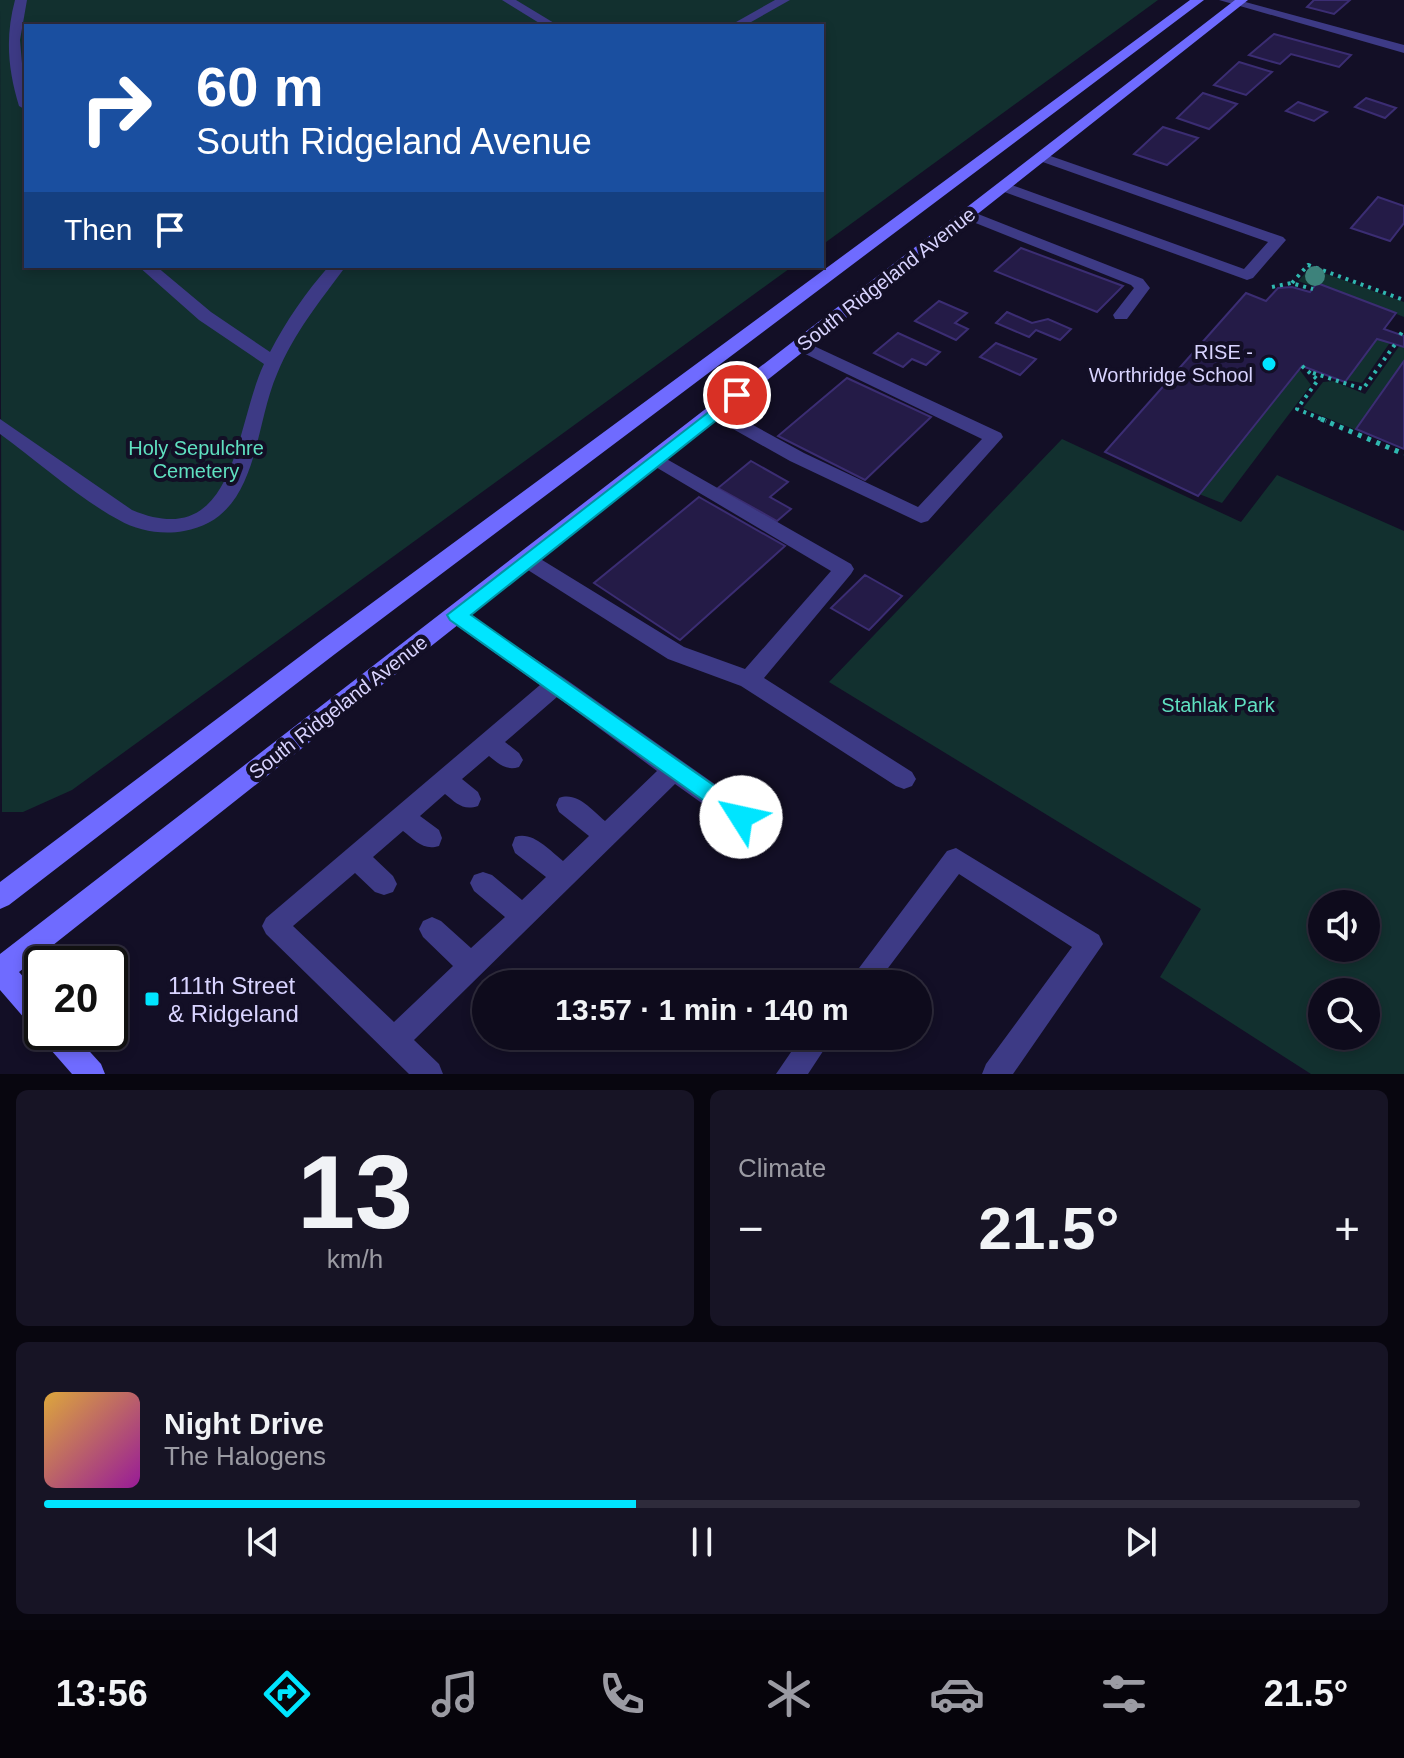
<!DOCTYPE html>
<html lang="en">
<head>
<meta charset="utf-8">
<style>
	:root { --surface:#0e0b1c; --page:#171425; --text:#f1f3f6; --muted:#9b9ba3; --line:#2e2b3b; --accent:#00e5ff }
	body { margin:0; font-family:Arial,sans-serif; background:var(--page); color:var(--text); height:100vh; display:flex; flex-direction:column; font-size:30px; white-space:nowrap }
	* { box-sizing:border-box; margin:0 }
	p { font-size:26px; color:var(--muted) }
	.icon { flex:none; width:44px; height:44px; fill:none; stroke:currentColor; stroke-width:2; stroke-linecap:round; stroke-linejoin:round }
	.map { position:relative; height:1074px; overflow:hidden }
	.drawer { display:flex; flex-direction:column; gap:16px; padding:16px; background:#08060f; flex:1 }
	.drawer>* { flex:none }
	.guide { position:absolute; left:24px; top:24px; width:800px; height:244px; border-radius:0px; box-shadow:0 4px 12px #0003,0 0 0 2px var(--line); background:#1a4fa0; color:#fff; overflow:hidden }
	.fabs { position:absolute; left:1308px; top:890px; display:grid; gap:16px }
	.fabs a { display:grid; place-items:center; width:72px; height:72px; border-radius:50%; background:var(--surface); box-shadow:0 4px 12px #0003,0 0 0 2px var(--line); font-size:40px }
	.speed { position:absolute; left:24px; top:946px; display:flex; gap:16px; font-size:40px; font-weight:700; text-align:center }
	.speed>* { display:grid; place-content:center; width:104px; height:104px; border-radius:50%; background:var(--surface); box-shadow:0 4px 12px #0003,0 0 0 2px var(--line); line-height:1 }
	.speed .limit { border:4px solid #111; border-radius:12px; background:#fff; color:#111 }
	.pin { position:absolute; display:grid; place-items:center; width:68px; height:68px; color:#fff; margin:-34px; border:4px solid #fff; border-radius:50%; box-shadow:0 2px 8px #0007 }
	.me { position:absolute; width:88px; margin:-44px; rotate:305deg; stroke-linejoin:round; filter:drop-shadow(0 0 6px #0008) }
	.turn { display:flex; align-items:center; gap:28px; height:168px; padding:0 40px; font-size:36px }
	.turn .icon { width:104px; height:104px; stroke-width:2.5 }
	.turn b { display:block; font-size:56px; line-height:68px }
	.then { display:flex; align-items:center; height:76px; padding:0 40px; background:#0003; gap:16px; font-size:30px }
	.big { font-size:60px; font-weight:700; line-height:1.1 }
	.drawer .tile { flex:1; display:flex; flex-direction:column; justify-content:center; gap:12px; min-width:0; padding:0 28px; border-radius:12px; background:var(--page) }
	.drawer .dial { align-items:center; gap:0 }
	.dial b { font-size:104px; line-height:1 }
	.song { display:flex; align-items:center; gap:24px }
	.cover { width:96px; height:96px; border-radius:12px; background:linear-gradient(135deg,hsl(40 70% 55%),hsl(300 70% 35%)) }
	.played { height:8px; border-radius:4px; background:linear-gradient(90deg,var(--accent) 45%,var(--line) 45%) }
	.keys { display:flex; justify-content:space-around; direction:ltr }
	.heat { display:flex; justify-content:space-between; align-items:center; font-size:44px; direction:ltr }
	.drawer .tiles { flex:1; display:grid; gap:16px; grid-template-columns:1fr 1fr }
	.tile:last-child { grid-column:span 2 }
	.trip { position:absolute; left:472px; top:970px; width:460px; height:80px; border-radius:40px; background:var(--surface); box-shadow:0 4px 12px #0003,0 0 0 2px var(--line); font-weight:700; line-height:80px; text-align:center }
	.tab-bar { display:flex; height:128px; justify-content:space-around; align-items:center; background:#06040b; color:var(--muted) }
	.tab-bar .icon { width:56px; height:56px }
	.tab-bar .on { color:var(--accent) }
	.tab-bar b { font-size:36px; color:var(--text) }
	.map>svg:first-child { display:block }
	.green { fill:#12302f; fill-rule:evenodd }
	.building { fill:#241b47; stroke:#3b2d73; stroke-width:2 }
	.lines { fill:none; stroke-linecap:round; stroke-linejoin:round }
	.path-far1 { stroke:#2fb8b0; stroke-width:4; stroke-dasharray:3 5; stroke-linecap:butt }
	.path { stroke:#2fb8b0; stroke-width:5; stroke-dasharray:4 6; stroke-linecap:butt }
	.service { fill:#3d3a85; fill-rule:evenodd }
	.minor { fill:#3d3a85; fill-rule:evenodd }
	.secondary { fill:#6f6bff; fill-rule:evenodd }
	.tree { fill:#3d827b }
	.route { fill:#00e5ff; stroke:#0095a6; stroke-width:2 }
	.poi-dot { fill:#00e5ff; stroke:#130f26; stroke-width:3 }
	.labels { text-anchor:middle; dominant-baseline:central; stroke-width:8; stroke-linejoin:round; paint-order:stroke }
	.street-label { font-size:20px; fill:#d9d4ff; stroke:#130f26 }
	.poi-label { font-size:20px; fill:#d9d4ff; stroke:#130f26; text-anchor:end }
	.park-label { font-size:20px; fill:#5fe0c0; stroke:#130f26 }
	.near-poi-label { font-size:24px; fill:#d9d4ff; stroke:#130f26; text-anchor:start }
</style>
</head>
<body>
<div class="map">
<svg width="1404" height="1074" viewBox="0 0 1404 1074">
	<rect width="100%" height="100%" fill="#130f26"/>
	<path class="green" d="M 0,0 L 1158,0 L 822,245 L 822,26 L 26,26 L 26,266 L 793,266 L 72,790 L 23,812 L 2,812 Z
		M 1310,268 L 1404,302 L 1404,317 L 1318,283 L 1315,287 L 1298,281 Z
		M 1377,339 L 1391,341 L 1362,383 L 1346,380 Z
		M 1400,345 L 1404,347 L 1404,361 L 1357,429 L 1404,450 L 1303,408 L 1323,382 L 1333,381 L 1365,394 Z
		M 1299,369 L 1311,385 L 1222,503 L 1199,494 Z
		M 1062,439 L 1241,522 L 1277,475 L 1404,531 L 1404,1074 L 1311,1074 L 1160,977 L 1201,909 L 829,682 ZM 1366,904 L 1366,948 L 1322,948 L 1322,904 ZM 1366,992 L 1366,1036 L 1322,1036 L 1322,992 Z"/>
	<path class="building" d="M 1314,0 L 1350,0 L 1334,14 L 1307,7 Z
		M 1274,34 L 1351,55 L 1339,67 L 1291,54 L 1280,64 L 1249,55 Z
		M 1239,62 L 1272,72 L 1246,95 L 1214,85 Z
		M 1203,93 L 1237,104 L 1209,129 L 1177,118 Z
		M 1366,98 L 1396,108 L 1385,118 L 1355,107 Z
		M 1298,102 L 1327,112 L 1314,121 L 1286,111 Z
		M 1163,127 L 1198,138 L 1167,165 L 1134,154 Z
		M 1378,197 L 1404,206 L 1404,223 L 1390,241 L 1351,228 Z
		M 1021,248 L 1123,286 L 1097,312 L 995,271 Z
		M 1317,283 L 1396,313 L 1384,329 L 1404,336 L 1404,347 L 1377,339 L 1345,382 L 1302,366 L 1198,496 L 1105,452 L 1246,293 L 1266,301 L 1278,288 L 1292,287 L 1310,292 Z
		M 939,301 L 967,313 L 955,323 L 968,329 L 956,340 L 915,321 Z
		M 1007,312 L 1032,323 L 1048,319 L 1071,329 L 1060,340 L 1036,330 L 1029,337 L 996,323 Z
		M 898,333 L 940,352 L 926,365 L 912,359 L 903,367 L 874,353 Z
		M 996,343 L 1036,359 L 1020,375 L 980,357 Z
		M 1404,361 L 1404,449 L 1356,429 Z
		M 847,378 L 931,417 L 865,480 L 778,436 Z
		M 751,461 L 788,482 L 770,497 L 791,509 L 777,521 L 718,488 Z
		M 699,497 L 785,546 L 680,640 L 594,583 Z
		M 865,575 L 902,596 L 869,630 L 831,608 Z"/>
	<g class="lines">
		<path class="path-far1" d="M 1292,283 L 1308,265 L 1404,300
			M 1272,287 L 1291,283 L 1313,289
			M 1400,335 L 1404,329
			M 1302,366 L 1318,380 L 1297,409 L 1326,421
			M 1313,373 L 1363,389 L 1396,343"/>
		<path class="path" d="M 1321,419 L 1404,454"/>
		<path class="service" d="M 15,0 L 27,0 L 20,40 L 26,110 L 19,106 C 8,70 5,37 15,0 Z
			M 502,0 L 516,0 L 559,26 L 544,26 Z
			M 775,0 L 790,0 L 744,26 L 729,26 Z
			M 1042,153 L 1283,237 L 1286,240 L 1253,278 L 1247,280 L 999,190 L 999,184 L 1009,184 L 1244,269 L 1268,242 L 1037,160 L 1037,154 Z
			M 968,210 L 1143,279 L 1150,288 L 1127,319 L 1115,319 L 1113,315 L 1134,288 L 1131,285 L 963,218 L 963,212 Z
			M 138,266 L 156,266 L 211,312 L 270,352 C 286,321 306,292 329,266 L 346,266 C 320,301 294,333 277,374 C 253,429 259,518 184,531 C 162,535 138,531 119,520 C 81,500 36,460 0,434 L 0,419 L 132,510 C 237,554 234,427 264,364 L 199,320 Z
			M 801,340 L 1001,433 L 1003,437 L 928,521 L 921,523 L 790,461 L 710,416 L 707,412 L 710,408 L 722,408 L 804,453 L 918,507 L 982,439 L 795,349 L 792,345 Z
			M 457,607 L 564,678 L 773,825 L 776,833 L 773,841 L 764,844 L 755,841 L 675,784 L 414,1040 L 439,1064 L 443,1074 L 409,1074 L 266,934 L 262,926 L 266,918 L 540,685 L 450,621 L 446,615 L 450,609 ZM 557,697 L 657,771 L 605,821 C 592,810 577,791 559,798 L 556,805 L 559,812 L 589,836 L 563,861 C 549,850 533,831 515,837 L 512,845 L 515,853 L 546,877 L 522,900 L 492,875 L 483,872 L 474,875 L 470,883 L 474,891 L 505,917 L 471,948 L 441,921 L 432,917 L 423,921 L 419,929 L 423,937 L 453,966 L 394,1022 L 293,926 L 355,873 L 375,892 L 384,895 L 393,892 L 397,884 L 393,876 L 373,857 L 403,831 C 415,840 423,851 439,846 L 442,838 L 439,830 L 420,816 L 445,794 C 456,803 463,811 478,806 L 481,799 L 478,792 L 462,779 L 489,756 C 499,764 506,771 519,767 L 523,760 L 519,753 L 505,742 Z
			M 956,848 L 1099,935 L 1103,944 L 1013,1074 L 982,1074 L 986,1064 L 1072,947 L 959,874 L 876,984 L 847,984 L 947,851 Z
			M 802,1036 L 833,1036 L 808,1074 L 776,1074 Z"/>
		<path class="minor" d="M 1219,0 L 1238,0 L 1404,45 L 1404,53 Z
			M 656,453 L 851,564 L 854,569 L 851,574 L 764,678 L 912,772 L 916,779 L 912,786 L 904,789 L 896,786 L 741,686 L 668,659 L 520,565 L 517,560 L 520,555 L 534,555 L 684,647 L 745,669 L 831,571 L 649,463 L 647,459 Z"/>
		<path class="secondary" d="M 1190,0 L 1204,0 L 335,654 L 9,905 L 0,909 L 0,882 L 319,642 Z
			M 1235,0 L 1248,0 L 19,972 L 42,998 L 42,1032 L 72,1032 L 101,1064 L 105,1074 L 72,1074 L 44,1042 L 41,1031 L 32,1027 L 0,990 L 0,954 Z"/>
	</g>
	<circle class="tree" cx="1315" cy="276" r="10"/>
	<path class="route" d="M 737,390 L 743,391 L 743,399 L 471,615 L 749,810 L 752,817 L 749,824 L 741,827 L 450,620 L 447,615 Z"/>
	<g class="poi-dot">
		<circle cx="1269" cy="364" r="8"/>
		<rect x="144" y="991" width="16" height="16" rx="4"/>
	</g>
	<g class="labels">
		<g class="street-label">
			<text transform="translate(886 279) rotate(-38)">South Ridgeland Avenue</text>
			<text transform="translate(338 707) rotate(-38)">South Ridgeland Avenue</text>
		</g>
		<g class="poi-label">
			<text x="1253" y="352">RISE -<tspan x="1253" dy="23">Worthridge School</tspan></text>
		</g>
		<g class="park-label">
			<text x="196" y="448">Holy Sepulchre<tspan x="196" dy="23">Cemetery</tspan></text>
			<text x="1218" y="705">Stahlak Park</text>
		</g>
		<g class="near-poi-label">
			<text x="168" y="985">111th Street<tspan x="168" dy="28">&amp; Ridgeland</tspan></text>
		</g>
	</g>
</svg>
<div class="fabs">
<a><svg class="icon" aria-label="sound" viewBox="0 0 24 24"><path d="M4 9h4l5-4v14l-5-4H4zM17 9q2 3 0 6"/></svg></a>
<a><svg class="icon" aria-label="search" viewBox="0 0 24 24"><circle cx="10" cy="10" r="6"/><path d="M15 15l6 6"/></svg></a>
</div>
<div class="speed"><div class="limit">20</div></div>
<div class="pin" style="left:737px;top:395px;background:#d93025"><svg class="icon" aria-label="arrive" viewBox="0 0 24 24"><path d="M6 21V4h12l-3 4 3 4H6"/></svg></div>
<svg class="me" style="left:741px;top:817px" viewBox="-20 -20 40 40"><circle r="19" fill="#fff"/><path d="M0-13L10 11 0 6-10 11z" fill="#00e5ff"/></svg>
<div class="trip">13:57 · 1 min · 140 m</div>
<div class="guide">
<div class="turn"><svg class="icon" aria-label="right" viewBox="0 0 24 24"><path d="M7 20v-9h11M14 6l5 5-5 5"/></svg><div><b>60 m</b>South Ridgeland Avenue</div></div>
<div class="then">Then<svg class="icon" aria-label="arrive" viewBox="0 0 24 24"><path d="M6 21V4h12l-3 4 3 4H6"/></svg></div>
</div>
</div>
<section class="drawer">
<div class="tiles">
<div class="tile dial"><b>13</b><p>km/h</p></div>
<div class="tile"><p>Climate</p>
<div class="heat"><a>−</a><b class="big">21.5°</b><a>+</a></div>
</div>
<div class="tile">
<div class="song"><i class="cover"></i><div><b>Night Drive</b><p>The Halogens</p></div></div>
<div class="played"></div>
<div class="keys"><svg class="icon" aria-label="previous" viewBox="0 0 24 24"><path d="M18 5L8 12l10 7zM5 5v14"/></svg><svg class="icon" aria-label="pause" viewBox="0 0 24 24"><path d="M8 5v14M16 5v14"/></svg><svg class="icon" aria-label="next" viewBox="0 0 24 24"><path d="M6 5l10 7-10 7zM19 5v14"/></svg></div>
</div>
</div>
</section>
<nav class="tab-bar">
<b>13:56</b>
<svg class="icon on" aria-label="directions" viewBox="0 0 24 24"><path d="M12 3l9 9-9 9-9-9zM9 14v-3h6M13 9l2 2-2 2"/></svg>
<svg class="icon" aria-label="music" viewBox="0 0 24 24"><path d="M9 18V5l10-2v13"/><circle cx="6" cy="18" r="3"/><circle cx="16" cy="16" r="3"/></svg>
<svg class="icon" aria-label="phone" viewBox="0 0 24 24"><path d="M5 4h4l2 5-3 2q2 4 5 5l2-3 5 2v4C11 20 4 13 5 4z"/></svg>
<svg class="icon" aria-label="climate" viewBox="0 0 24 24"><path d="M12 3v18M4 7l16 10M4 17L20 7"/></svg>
<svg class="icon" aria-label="car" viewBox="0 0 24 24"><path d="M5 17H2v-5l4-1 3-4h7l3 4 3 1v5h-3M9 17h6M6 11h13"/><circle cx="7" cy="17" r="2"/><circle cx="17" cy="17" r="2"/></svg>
<svg class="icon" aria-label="filters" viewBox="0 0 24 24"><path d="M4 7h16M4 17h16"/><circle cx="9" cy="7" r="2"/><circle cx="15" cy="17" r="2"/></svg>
<b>21.5°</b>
</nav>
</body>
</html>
